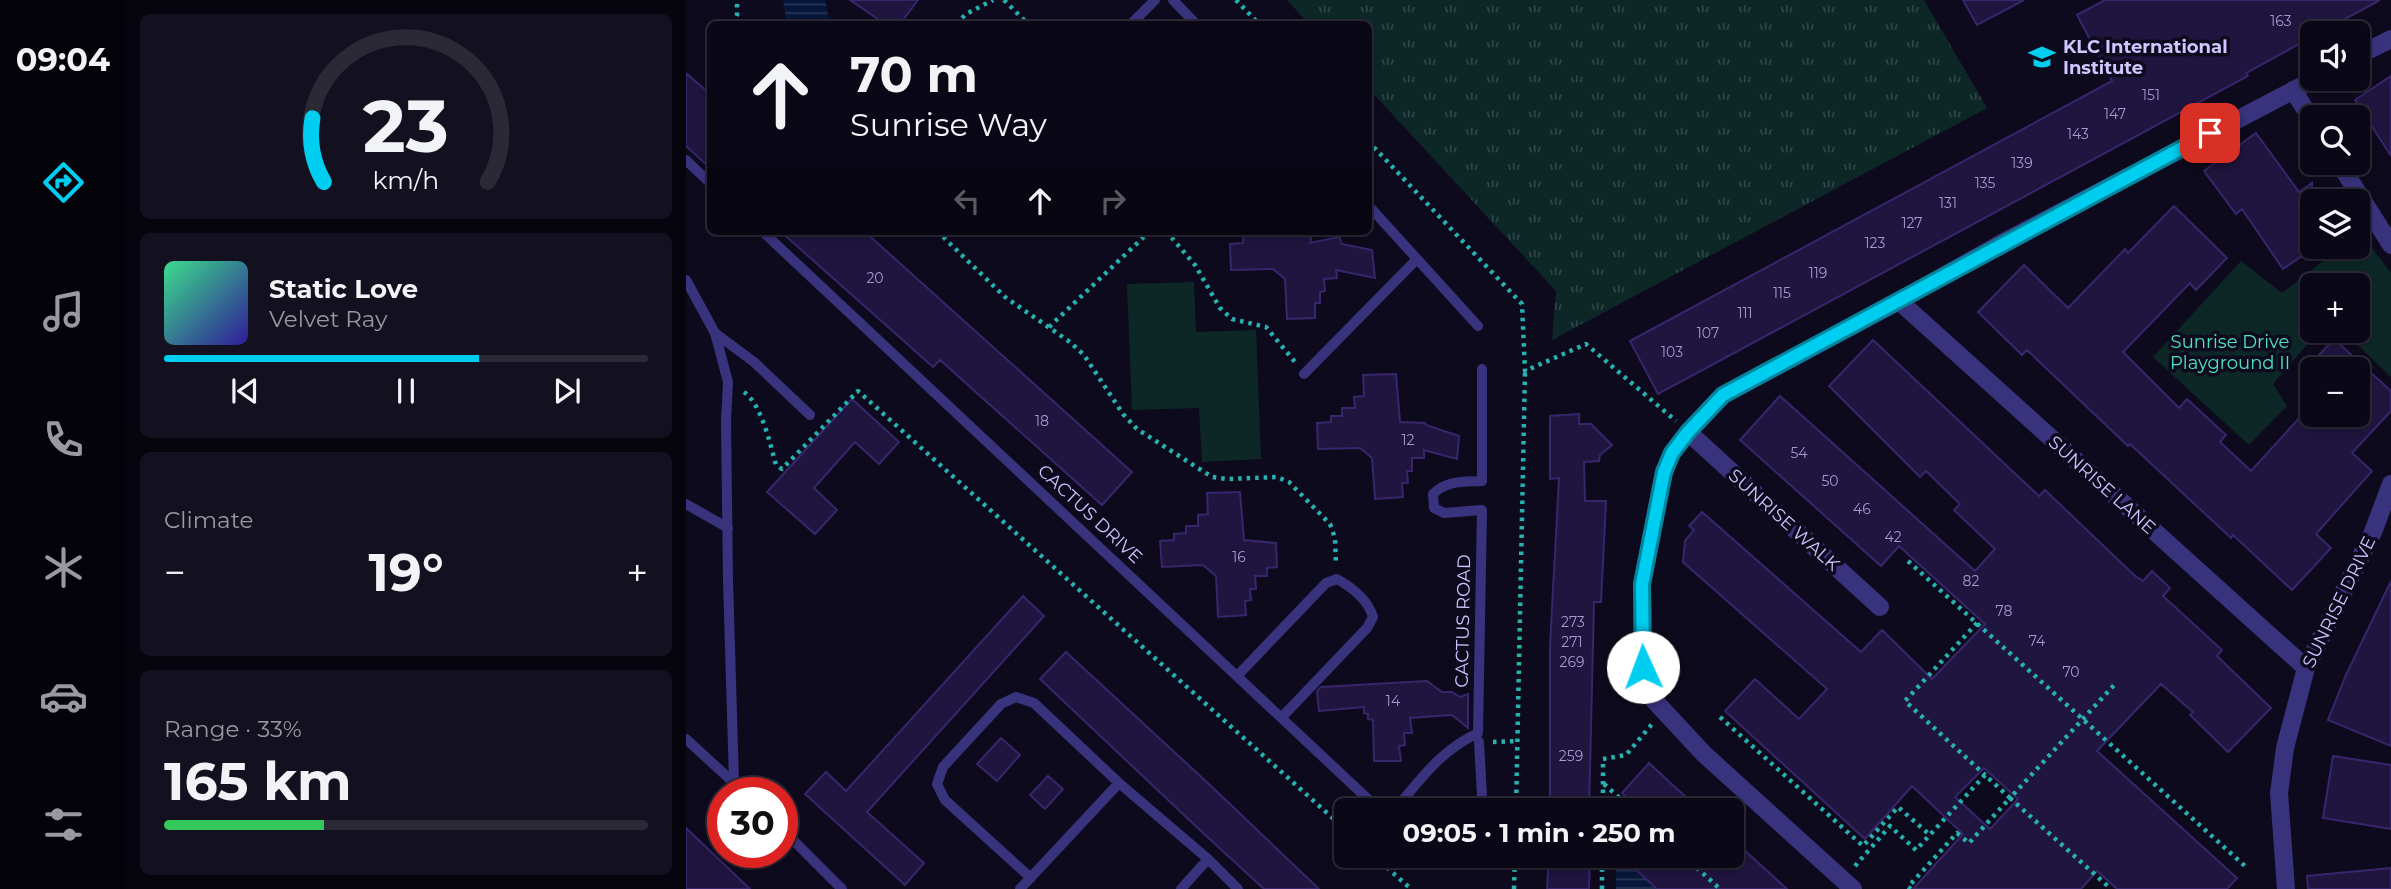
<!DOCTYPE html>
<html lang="en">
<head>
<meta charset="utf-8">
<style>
	:root { --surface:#0a0816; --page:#13111f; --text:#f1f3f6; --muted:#999aa1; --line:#2a2935; --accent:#00cef1 }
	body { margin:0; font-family:Montserrat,sans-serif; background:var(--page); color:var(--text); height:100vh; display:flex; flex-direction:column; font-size:26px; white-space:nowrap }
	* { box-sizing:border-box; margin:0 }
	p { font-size:23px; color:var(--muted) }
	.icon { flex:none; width:38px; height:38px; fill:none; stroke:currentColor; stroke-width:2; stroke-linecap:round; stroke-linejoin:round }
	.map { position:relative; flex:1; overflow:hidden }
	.details { display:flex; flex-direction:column; gap:14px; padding:14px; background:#06040c; width:560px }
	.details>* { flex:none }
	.top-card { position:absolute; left:21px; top:21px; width:665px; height:214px; border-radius:10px; box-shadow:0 4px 10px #0003,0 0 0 2px var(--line); background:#0a0816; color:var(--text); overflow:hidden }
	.tools { position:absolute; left:1614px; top:21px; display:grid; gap:14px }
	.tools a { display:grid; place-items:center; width:70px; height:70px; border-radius:10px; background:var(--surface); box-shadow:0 4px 10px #0003,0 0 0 2px var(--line); font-size:35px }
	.speed { position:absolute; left:21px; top:777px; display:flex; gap:14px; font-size:35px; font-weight:700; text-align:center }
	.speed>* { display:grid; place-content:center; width:91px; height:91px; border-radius:50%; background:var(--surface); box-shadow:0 4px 10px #0003,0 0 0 2px var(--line); line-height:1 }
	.speed .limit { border:10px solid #d22; background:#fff; color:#111 }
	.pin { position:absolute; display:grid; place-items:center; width:60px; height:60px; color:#fff; margin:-30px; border-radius:14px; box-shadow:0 4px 10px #0006 }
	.me { position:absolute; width:77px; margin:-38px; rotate:358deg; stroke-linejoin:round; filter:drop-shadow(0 0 5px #0008) }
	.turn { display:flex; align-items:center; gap:24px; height:147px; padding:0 28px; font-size:32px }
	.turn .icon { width:91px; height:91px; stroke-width:2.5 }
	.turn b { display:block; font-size:49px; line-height:60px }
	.lanes { display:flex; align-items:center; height:66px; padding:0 28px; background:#0003; justify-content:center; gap:35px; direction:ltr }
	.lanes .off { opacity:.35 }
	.big { font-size:52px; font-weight:700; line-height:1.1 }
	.details .tile { flex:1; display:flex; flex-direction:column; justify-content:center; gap:10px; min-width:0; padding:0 24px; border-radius:10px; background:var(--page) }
	.details .dial { align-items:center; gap:0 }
	.dial svg { height:182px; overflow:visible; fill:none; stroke:var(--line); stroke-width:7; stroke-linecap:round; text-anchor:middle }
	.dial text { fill:var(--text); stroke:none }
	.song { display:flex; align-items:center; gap:21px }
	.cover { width:84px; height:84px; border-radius:10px; background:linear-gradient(135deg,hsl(150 70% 55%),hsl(250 70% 35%)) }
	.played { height:7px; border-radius:4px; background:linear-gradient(90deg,var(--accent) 65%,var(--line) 65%) }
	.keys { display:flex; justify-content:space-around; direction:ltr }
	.heat { display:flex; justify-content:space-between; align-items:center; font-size:38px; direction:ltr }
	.charge { height:10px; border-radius:5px; background:linear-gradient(90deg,#34c759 33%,var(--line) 0) }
	.trip { position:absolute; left:648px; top:798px; width:410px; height:70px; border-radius:10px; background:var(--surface); box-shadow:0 4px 10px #0003,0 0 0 2px var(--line); font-weight:700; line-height:70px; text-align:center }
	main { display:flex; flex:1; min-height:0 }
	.dock { display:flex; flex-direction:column; width:126px; justify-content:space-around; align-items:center; background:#040309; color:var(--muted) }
	.dock .icon { width:49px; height:49px }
	.dock .current { color:var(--accent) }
	.dock b { font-size:32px; color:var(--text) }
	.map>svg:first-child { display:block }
	.grass { fill:url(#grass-tufts) }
	.green { fill:#0d2727 }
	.water { fill:url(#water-rules) }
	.building { fill:#20153e; stroke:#37266c; stroke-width:2; fill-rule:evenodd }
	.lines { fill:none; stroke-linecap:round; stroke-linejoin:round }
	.path { stroke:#27b2b0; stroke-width:4.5; stroke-dasharray:3.5 5; stroke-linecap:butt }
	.lane { stroke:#39337e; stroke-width:10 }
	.street { stroke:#39337e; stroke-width:18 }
	.route-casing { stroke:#00869d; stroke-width:18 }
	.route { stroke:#00cef1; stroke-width:12 }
	.labels { text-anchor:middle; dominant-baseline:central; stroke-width:7; stroke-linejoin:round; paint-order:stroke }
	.number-label { font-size:14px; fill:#a39acf }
	.poi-label { font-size:18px; font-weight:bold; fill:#cfc6ff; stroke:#0e0a1d; text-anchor:start }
	.park-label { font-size:18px; fill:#4de4c5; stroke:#0e0a1d }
	.street-label { font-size:18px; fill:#cfc6ff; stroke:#0e0a1d }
</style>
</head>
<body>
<main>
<nav class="dock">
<b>09:04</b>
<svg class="icon current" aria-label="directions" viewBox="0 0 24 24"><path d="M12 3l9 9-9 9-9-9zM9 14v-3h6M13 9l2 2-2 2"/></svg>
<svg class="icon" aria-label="music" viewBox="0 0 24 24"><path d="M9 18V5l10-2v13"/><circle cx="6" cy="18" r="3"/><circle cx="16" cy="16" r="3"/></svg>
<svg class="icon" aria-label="phone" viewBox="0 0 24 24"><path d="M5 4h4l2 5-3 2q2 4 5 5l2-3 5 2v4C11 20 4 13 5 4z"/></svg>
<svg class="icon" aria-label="climate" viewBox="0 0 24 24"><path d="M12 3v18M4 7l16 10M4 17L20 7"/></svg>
<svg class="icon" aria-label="car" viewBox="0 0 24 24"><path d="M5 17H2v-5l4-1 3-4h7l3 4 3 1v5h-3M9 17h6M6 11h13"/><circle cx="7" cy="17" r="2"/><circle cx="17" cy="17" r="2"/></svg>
<svg class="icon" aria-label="filters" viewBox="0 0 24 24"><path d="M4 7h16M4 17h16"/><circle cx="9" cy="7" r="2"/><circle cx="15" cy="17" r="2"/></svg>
</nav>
<section class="details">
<div class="tile dial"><svg viewBox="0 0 100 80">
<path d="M14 69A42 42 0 1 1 86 69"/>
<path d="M14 69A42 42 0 0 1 9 41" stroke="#00cef1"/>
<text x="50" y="56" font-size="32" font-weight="700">23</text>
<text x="50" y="72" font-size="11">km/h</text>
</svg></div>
<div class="tile">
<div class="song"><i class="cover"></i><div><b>Static Love</b><p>Velvet Ray</p></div></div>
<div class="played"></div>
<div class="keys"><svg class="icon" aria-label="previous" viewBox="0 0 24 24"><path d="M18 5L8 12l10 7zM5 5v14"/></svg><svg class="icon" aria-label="pause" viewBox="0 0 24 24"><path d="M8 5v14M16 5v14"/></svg><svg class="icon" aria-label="next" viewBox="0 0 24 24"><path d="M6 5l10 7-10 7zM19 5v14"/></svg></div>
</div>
<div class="tile"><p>Climate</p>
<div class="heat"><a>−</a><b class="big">19°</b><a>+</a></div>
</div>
<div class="tile"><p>Range · 33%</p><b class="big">165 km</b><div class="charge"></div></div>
</section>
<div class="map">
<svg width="1705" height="889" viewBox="0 0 1705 889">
	<defs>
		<pattern id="grass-tufts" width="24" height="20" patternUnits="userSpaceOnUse" patternTransform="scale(1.75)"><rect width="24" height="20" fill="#0d2727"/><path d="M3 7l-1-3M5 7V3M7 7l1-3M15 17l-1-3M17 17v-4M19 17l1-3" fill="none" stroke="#2f4547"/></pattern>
		<pattern id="water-rules" width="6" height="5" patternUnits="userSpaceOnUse" patternTransform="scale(1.75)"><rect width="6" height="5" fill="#06173a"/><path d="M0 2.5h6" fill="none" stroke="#293758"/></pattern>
	</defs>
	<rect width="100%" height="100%" fill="#0e0a1d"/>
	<path class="grass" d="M 601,0 L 1238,0 L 1301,108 L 866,340 L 870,291 L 683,89 L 682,24 L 623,24 Z"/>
	<path class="green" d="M 1674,232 L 1705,273 L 1705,377 L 1657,331 L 1671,331 L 1671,285 L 1626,285 L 1626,331 L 1633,331 L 1587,384 L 1601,406 L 1563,445 L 1467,357 L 1555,261 L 1596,293 L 1655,247 L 1671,247 L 1671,234 Z
		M 508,282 L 510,332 L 570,330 L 575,459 L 516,462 L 513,408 L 446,410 L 441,284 Z"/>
	<path class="water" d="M 97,0 L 139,0 L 144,24 L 101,24 Z
		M 921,856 L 935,856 L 971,889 L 930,889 L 930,869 L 920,860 Z"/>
	<path class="building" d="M 164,0 L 232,0 L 214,24 L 199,24 Z
		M 1277,0 L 1338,0 L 1291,25 Z
		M 1419,0 L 1694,0 L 1633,33 L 1626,33 L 1626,37 L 1560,73 L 1562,76 L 972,394 L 944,341 L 1426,81 L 1391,15 Z
		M 0,73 L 24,94 L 24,168 L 0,146 Z
		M 1705,76 L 1705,156 L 1669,100 Z
		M 1570,133 L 1613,192 L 1626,183 L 1626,249 L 1597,269 L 1556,209 L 1550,214 L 1518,171 Z
		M 1488,206 L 1541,258 L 1510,290 L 1504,283 L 1437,352 L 1493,408 L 1501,399 L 1540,435 L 1534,442 L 1565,471 L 1616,415 L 1671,415 L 1671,369 L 1620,369 L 1648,339 L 1705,391 L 1705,411 L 1666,453 L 1686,471 L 1630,534 L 1645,548 L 1606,590 L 1547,535 L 1545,538 L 1444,444 L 1442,446 L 1341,350 L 1336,355 L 1292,312 L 1338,265 L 1382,308 L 1439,249 L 1442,253 Z
		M 94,231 L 178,231 L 446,472 L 416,505 L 254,360 L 247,367 Z
		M 569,231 L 627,231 L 624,243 L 653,237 L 656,244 L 686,250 L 689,278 L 650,270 L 651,278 L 638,279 L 639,291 L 634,292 L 634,303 L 629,303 L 629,318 L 601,319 L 599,279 L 587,269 L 545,270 L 544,244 L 557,243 L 557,236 L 569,236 Z
		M 1187,340 L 1353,496 L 1359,490 L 1448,575 L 1457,581 L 1466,571 L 1484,588 L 1477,596 L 1536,650 L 1531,656 L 1585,708 L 1542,752 L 1504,715 L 1507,712 L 1475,684 L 1411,751 L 1551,878 L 1541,889 L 1431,889 L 1411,871 L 1395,889 L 1227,889 L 1277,834 L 1226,786 L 1179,839 L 1039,711 L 1069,679 L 1113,719 L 1141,689 L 997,562 L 999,541 L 1008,530 L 1003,526 L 1016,512 L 1175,652 L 1196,630 L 1246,679 L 1299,624 L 1213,546 L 1195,566 L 1054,440 L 1094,396 L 1289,571 L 1309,549 L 1268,510 L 1274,504 L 1240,471 L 1234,477 L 1143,386 ZM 1298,768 L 1332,799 L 1304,829 L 1269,797 Z
		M 710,374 L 714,422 L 739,423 L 740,425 L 773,436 L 771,459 L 738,450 L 738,458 L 726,458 L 726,471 L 721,471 L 722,483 L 716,483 L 717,497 L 689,499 L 686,458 L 674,448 L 632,449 L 631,423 L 645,422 L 645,416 L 656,416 L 656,408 L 669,408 L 668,397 L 678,396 L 677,375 Z
		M 166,399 L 213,442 L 193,464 L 169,442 L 128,488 L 151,510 L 129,534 L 81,492 Z
		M 893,414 L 893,424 L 905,424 L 926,445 L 914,455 L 913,461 L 898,462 L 899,501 L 920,501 L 915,602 L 908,602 L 903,810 L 864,810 L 864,646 L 873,478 L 864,479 L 864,416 Z
		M 554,492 L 558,540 L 590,543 L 591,567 L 581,568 L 581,576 L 569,576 L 570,589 L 564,589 L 565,600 L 559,601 L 560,615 L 532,617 L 530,576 L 517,565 L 476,567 L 474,541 L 488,540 L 488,534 L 500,533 L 500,526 L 512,526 L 512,515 L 522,514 L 521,493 Z
		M 1705,581 L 1705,746 L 1642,720 L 1660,675 Z
		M 337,596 L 358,616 L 181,812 L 238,863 L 219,885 L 119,794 L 140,772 L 160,791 Z
		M 380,652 L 525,786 L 633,889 L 578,889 L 516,832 L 354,679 Z
		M 741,681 L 756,692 L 766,692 L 774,697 L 782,694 L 782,728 L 766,715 L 724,718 L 726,733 L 718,733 L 719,745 L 713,746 L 715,761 L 688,761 L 687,720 L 682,719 L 682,714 L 678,713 L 678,707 L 633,711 L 631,691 L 635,687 Z
		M 315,738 L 334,755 L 311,781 L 291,764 Z
		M 1647,756 L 1705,765 L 1705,829 L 1637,818 Z
		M 963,763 L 991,789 L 1015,810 L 954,810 L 936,793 Z
		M 362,776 L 377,789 L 359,809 L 344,795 Z
		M 0,828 L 64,889 L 0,889 Z
		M 1045,838 L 1101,889 L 971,889 L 935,856 L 1045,856 Z
		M 863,856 L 904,856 L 903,889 L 861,889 Z
		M 1705,868 L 1705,889 L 1622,889 L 1621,876 Z"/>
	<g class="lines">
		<path class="path" d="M 318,0 L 342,24
			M 550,0 L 573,24
			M 48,24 L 51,15 L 51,0
			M 270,24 L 280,14 L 307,0
			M 682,141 L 836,304 L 839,371 L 900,344 L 990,421
			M 251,231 L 319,297 L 384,342 L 398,355 L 437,414 L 451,429 L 526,477 L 541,479 L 591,477 L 603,482 L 644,524 L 649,538 L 650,565
			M 480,231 L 509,265 L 534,308 L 546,319 L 580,327 L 609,362
			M 363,327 L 464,231
			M 58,392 C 76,405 84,444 90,465 L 96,469 L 172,391 L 660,830
			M 1222,561 L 1560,867
			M 1291,623 L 1219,701 L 1299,775
			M 1034,717 L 1177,846 L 1212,807 L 1244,835
			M 807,742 L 831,741
			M 918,784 L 947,810
			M 830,810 L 839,371
			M 917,810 L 917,759 L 940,755 L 966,724
			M 688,856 L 725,889
			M 998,856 L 1034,889
			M 1169,866 L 1204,826 L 1230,850 L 1299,775 L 1324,798 L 1430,683
			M 828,889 L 829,856
			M 916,889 L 916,856
			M 1225,889 L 1222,887 L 1271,833 L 1283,843 L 1324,798 L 1425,889"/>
		<path class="lane" d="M 487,0 L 510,24
			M 445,24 L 469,0
			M 0,160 L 24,183
			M 682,205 L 792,326
			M 76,231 L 684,801 L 715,810
			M 0,280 L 29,333 L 42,382 L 40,421 L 42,580 L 48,781
			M 29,333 L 68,362 L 124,415
			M 618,374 L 731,259
			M 0,504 L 42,528
			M 552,675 L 640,583 L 651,579 C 667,588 682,600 687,617 L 681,628 L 596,717
			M 0,739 L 59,793
			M 710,808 C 737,777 754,751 792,733 L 796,510 L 758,513 L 748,508 L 747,494 C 761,480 778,482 796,481 L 796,369
			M 791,810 L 796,795 L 793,742
			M 96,829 L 156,889
			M 345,878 L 259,800 L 251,784 L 257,767 L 315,704 L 330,697 L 348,703 L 433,783 L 522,859 L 552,889
			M 334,889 L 433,783
			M 495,889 L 522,859"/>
		<path class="street" d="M 1671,56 L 1705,39
			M 1607,90 L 1626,120
			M 1653,163 L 1705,245
			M 1213,301 L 1620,668
			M 1002,432 L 1194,607
			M 1167,889 L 1018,754 L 964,696 L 957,667 L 956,584 L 978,472 L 986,453 L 1002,432 L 1037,395 L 1213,301 L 1314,244 L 1629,79
			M 1600,889 L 1593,793 L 1599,748 L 1620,668 L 1687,532 L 1705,484"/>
	</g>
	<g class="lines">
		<g class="route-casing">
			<path id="route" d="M 957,667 L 956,584 L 978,472 L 986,453 L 1002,432 L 1037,395 L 1524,133"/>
		</g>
		<use href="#route" class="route"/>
	</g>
	<defs>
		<g id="school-bare" transform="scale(2.1)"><path d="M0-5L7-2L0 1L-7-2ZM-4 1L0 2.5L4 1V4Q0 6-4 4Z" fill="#00cef1" stroke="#0e0a1d" stroke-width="2.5" paint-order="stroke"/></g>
	</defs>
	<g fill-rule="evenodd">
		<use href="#school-bare" x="1356" y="57"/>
	</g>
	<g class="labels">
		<g class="number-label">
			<text x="1595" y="21">163</text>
			<text x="1465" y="95">151</text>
			<text x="1429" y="114">147</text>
			<text x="1392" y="134">143</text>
			<text x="1336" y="163">139</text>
			<text x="1299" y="183">135</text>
			<text x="1262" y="203">131</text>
			<text x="1226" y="223">127</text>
			<text x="1189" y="243">123</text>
			<text x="1132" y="273">119</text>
			<text x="189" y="278">20</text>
			<text x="1096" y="293">115</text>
			<text x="1059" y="313">111</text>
			<text x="1022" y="333">107</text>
			<text x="986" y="352">103</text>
			<text x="356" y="421">18</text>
			<text x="722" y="440">12</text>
			<text x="1113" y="453">54</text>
			<text x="1144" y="481">50</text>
			<text x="1176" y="509">46</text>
			<text x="1207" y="537">42</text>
			<text x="553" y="557">16</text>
			<text x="1285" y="581">82</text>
			<text x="1318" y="611">78</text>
			<text x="887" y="622">273</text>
			<text x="1351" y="641">74</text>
			<text x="886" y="642">271</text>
			<text x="886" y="662">269</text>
			<text x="1385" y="672">70</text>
			<text x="707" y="701">14</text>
			<text x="885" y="756">259</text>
		</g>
		<g class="poi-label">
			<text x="1377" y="47">KLC International<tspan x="1377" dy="21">Institute</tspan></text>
		</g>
		<g class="park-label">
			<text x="1544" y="342">Sunrise Drive<tspan x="1544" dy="21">Playground II</tspan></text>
		</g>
		<g class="street-label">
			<text transform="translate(1416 485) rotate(42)">SUNRISE LANE</text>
			<text transform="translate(404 514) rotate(43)">CACTUS DRIVE</text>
			<text transform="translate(1098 520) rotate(42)">SUNRISE WALK</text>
			<text transform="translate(1653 602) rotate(-64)">SUNRISE DRIVE</text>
			<text transform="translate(777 621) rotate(-89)">CACTUS ROAD</text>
		</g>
	</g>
</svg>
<div class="tools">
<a><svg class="icon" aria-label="sound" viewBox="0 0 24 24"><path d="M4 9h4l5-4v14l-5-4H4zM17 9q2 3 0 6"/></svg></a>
<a><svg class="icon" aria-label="search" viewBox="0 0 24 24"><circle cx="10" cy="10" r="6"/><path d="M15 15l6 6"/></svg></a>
<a><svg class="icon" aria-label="layers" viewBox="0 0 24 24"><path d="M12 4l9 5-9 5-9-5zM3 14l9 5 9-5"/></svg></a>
<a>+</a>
<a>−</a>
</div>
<div class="speed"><div class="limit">30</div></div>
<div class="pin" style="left:1524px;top:133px;background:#d93025"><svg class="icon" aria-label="arrive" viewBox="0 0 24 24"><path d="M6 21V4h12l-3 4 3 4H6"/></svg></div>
<svg class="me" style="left:957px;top:667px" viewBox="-20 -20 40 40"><circle r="19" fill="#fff"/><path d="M0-13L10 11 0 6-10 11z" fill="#00cef1"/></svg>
<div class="trip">09:05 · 1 min · 250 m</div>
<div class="top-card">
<div class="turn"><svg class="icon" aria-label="ahead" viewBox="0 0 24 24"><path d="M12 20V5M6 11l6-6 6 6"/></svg><div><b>70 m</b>Sunrise Way</div></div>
<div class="lanes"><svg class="icon off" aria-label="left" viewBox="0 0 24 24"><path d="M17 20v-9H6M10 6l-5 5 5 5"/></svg><svg class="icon" aria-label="ahead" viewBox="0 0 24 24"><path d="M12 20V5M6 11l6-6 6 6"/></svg><svg class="icon off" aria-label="right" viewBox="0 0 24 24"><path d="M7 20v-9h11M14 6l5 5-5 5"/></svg></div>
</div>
</div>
</main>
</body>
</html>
